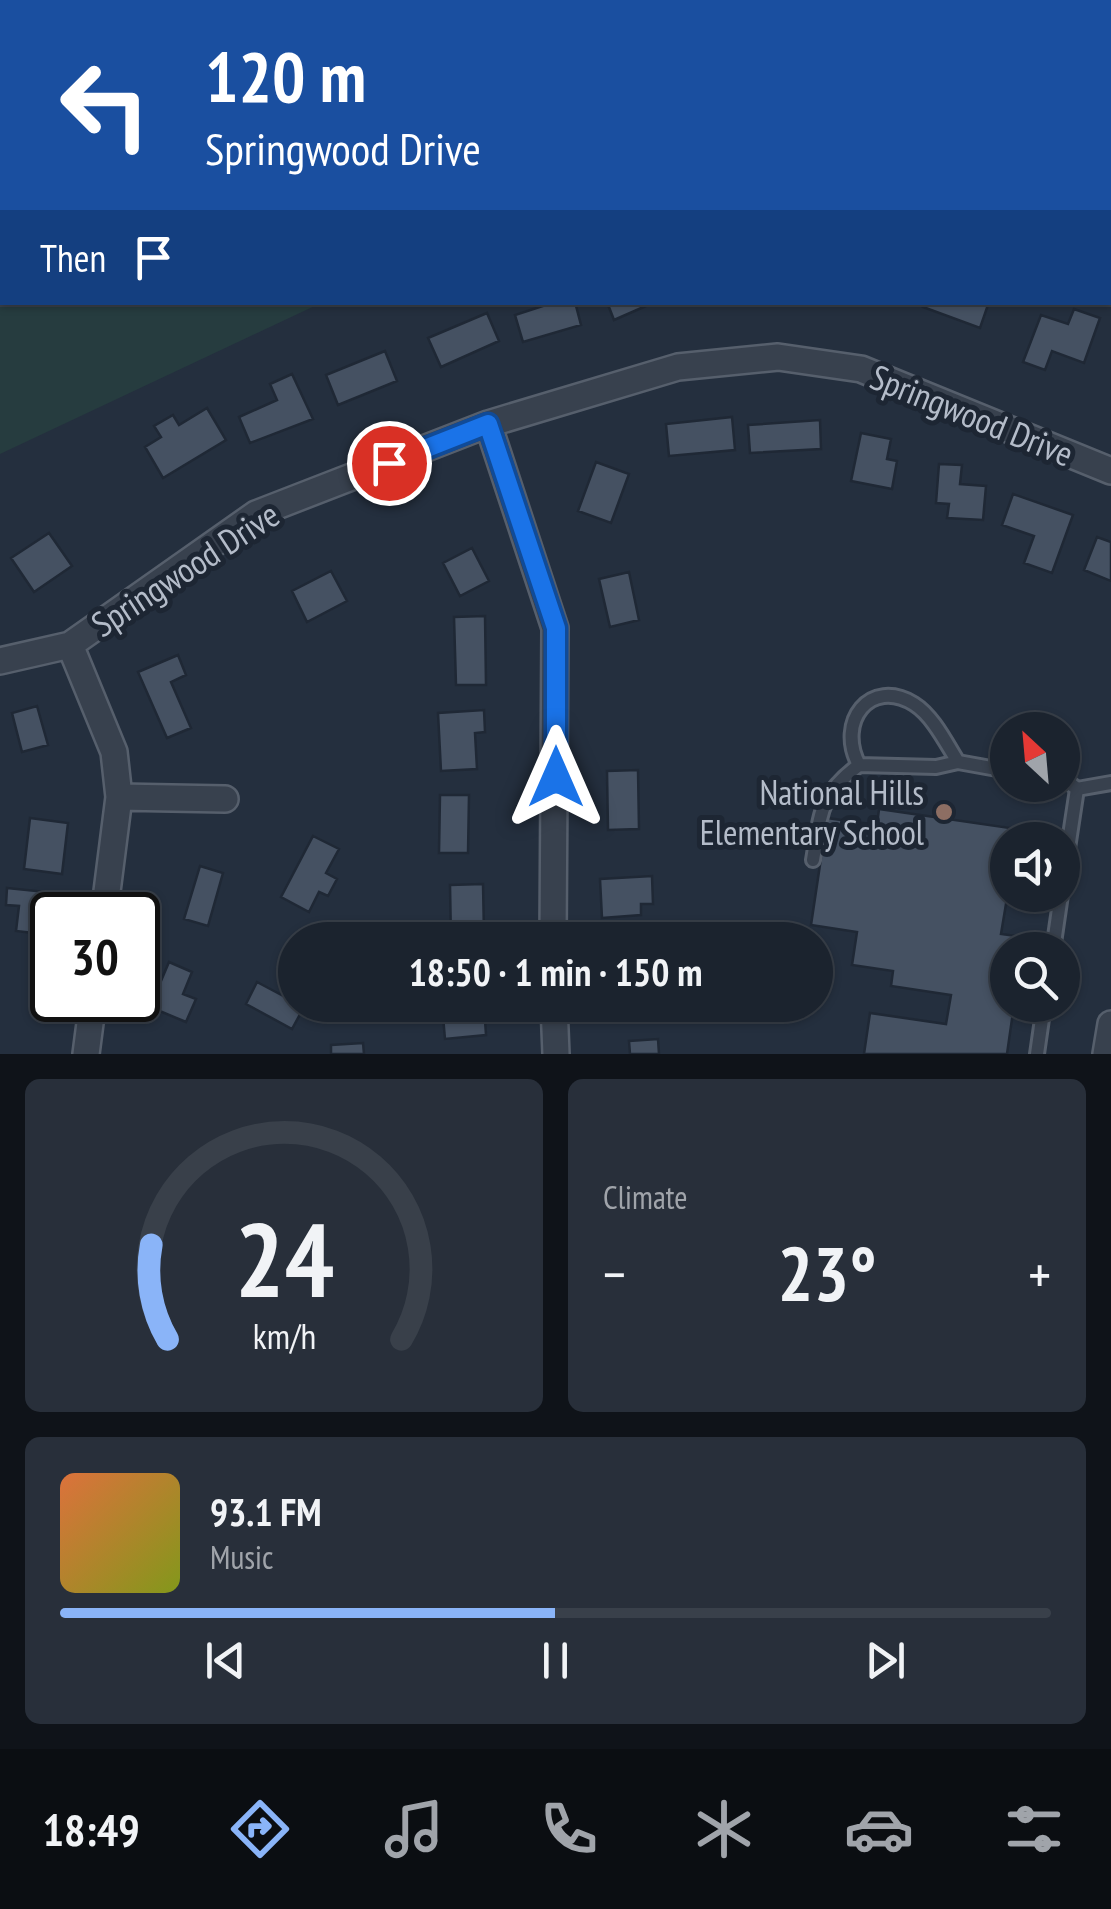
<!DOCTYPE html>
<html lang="en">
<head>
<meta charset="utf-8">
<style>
	:root { --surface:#1b232e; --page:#282f3a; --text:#f1f3f6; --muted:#a0a4aa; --line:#39404a; --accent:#8ab4f8 }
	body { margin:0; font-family:"PT Sans Narrow",sans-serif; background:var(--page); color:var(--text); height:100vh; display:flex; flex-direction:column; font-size:38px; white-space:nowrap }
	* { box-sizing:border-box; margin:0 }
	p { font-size:32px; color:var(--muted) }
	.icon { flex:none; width:55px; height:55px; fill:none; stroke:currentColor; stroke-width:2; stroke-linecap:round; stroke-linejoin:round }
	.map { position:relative; height:1054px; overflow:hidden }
	.drawer { display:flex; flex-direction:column; gap:25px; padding:25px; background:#0f1319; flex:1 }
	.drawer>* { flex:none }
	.banner { position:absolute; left:0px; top:0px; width:1112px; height:305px; box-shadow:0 2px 8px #0004,0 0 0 2px var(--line); background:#1a4fa0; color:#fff; overflow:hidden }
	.needle { width:65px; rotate:334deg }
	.fabs { position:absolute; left:990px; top:712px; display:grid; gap:20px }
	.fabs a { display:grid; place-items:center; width:90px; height:90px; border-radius:50%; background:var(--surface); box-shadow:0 2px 8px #0004,0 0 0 2px var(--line); font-size:50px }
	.speed { position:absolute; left:30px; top:892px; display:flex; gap:20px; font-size:50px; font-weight:700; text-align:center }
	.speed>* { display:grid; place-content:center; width:130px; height:130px; border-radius:50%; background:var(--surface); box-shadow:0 2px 8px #0004,0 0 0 2px var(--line); line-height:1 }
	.speed .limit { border:5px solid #111; border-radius:15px; background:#fff; color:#111 }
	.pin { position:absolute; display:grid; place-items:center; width:85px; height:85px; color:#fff; margin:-42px; border:5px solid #fff; border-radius:50%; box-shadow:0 2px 10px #0007 }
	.me { position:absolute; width:110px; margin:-55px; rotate:0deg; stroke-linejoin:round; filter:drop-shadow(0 0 8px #0008) }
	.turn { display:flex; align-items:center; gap:35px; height:210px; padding:0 40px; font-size:45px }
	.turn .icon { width:130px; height:130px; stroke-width:2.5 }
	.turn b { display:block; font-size:70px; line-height:85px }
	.then { display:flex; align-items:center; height:95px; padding:0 40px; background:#0003; gap:20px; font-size:38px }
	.big { font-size:75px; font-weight:800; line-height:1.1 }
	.drawer .widget { flex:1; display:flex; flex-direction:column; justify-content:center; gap:15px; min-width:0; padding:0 35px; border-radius:15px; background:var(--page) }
	.drawer .dial { align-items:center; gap:0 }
	.dial svg { height:260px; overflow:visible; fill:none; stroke:var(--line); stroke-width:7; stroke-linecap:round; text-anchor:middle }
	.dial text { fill:var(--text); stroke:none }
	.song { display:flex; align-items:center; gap:30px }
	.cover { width:120px; height:120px; border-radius:15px; background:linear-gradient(135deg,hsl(20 70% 55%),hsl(70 70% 35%)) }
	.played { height:10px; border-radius:5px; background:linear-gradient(90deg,var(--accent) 50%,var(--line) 50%) }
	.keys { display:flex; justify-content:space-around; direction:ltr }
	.heat { display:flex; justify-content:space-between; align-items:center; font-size:55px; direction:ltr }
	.drawer .tiles { flex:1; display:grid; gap:25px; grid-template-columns:1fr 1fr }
	.widget:last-child { grid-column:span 2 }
	.trip { position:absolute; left:278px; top:922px; width:555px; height:100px; border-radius:50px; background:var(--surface); box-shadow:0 2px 8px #0004,0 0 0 2px var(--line); font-weight:800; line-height:100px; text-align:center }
	.dock { display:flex; height:160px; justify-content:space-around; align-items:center; background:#0b0e12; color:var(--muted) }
	.dock .icon { width:70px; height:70px }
	.dock .current { color:var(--accent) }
	.dock b { font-size:45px; color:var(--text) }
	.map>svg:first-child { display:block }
	.green { fill:#263c3f }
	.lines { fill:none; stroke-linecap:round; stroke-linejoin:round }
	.stream { stroke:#394c67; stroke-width:6 }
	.building { fill:#455162; stroke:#1f2835; stroke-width:2.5 }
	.service-casing { stroke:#565f6c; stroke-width:18 }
	.minor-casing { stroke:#565f6c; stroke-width:30 }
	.service { stroke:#38414e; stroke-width:12 }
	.minor { stroke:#38414e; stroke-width:25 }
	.rail-casing { stroke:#5a6575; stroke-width:10 }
	.rail { stroke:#1d2633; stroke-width:6; stroke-dasharray:19; stroke-linecap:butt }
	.route-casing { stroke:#114b97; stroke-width:25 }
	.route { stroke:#1a73e8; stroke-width:18 }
	.education-dot { fill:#8d6e63; stroke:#1d2633; stroke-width:4 }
	.labels { text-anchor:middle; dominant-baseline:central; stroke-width:10; stroke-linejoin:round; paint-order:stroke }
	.street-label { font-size:35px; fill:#b4bcc9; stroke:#1d2633 }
	.poi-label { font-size:35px; fill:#b4bcc9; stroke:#1d2633; text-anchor:end }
</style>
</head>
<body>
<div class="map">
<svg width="1111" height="1054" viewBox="0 0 1111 1054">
	<rect width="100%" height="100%" fill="#242f3e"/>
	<path class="green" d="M 0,0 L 1037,0 L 1055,2 L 2,2 L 2,302 L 321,303 L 0,454 Z"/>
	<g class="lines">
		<path class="stream" d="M 246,2 L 252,0
			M 0,121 L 2,121"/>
	</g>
	<path class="building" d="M 555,302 L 575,302 L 581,325 L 523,342 L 515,315 Z
		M 607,302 L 655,302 L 614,320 Z
		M 925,302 L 989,302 L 980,328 L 923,307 Z
		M 1074,309 L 1100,318 L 1084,363 L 1052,351 L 1045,370 L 1023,362 L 1041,315 L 1068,324 Z
		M 487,313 L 499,341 L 441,367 L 428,338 Z
		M 385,351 L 397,381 L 338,405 L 326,375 Z
		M 292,374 L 313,419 L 250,443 L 239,417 L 277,400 L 270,384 Z
		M 207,408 L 226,440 L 163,478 L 145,447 L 161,437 L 154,426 L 173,415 L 179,425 Z
		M 732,417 L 735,450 L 669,456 L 666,424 Z
		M 820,420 L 821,449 L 750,453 L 748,425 Z
		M 861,433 L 891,439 L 887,459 L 897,461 L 892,489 L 851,481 Z
		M 596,462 L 629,474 L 611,523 L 578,511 Z
		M 939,464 L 962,465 L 960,484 L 986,486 L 983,520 L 947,518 L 949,504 L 936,503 Z
		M 1013,494 L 1073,515 L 1052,573 L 1024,563 L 1034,536 L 1002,525 Z
		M 49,533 L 72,566 L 34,592 L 11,558 Z
		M 1097,537 L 1111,542 L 1111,581 L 1084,570 Z
		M 472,548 L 489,581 L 460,596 L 443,563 Z
		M 331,571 L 347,601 L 307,622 L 292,591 Z
		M 629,572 L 639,620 L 610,627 L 599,579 Z
		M 485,616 L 486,685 L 456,685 L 454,617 Z
		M 178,655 L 186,675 L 171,682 L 191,728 L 167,738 L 138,672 Z
		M 37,706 L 48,745 L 22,752 L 12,713 Z
		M 484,710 L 485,732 L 475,733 L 477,769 L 441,771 L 438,713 Z
		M 638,770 L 639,829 L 608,830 L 607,771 Z
		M 440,795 L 469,795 L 468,853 L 439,853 Z
		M 879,809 L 1017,829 L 1015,840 L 1008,840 L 1008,892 L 1001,934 L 1024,937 L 1022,950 L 1008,950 L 1008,1005 L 1014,1005 L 1007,1054 L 864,1054 L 870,1013 L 946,1024 L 951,995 L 891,986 L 893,971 L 852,965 L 857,932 L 811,925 L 827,818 L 877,825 Z
		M 30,818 L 68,823 L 62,874 L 24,869 Z
		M 313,836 L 339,849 L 326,873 L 337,879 L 328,896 L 319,892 L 309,912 L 281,897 Z
		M 200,866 L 223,873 L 208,926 L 184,919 Z
		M 652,876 L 653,904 L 641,904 L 641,915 L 602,918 L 600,879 Z
		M 483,884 L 484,934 L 478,934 L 478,940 L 451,940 L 450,885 Z
		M 7,888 L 56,893 L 51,935 L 16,931 L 19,906 L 6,905 Z
		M 169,962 L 192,972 L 183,994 L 196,999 L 186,1022 L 143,1004 L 151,985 L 158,988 Z
		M 257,982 L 304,1007 L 292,1029 L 246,1004 Z
		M 442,1005 L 484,1005 L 486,1035 L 445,1039 Z
		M 658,1039 L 659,1054 L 630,1054 L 629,1041 Z
		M 363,1043 L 364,1054 L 331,1054 L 331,1045 Z"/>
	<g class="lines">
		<g class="service-casing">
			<path id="service" d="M 958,762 C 946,743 933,716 914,704 C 870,677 836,722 859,765 L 936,767 L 958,762 L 1008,771
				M 1062,777 L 1077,789
				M 813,860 C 821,813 819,795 859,765
				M 1062,888 L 1077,789 L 1111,783
				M 1053,950 L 1061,895
				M 1037,1054 L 1044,1005"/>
		</g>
		<g class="minor-casing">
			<path id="minor" d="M 488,424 L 555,628 L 553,940
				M 70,645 L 114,752 L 119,797 L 104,915
				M 0,661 L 70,645 L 256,514 L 488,424 L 678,367 L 778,357 L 861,369 L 1111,471
				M 119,797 L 225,799
				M 554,1005 L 556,1054
				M 86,1054 L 93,1000
				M 1106,1054 L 1111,1024"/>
		</g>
		<use href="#service" class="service"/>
		<use href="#minor" class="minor"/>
		<g class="rail-casing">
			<path id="rail" d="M 1110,80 L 1111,81
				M 0,86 L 2,86"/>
		</g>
		<use href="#rail" class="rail"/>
	</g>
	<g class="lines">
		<g class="route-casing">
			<path id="route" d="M 389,463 L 488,424 L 556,628 L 556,777"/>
		</g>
		<use href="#route" class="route"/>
	</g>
	<circle class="education-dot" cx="944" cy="812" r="10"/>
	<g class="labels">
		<g class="street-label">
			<text transform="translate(972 415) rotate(22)">Springwood Drive</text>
			<text transform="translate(185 569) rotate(-33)">Springwood Drive</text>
		</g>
		<g class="poi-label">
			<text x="924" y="792">National Hills<tspan x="924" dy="40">Elementary School</tspan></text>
		</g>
	</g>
</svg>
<div class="fabs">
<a><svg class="needle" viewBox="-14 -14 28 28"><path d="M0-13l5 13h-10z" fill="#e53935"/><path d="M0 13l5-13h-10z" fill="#a0a4aa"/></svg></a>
<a><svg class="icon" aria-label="sound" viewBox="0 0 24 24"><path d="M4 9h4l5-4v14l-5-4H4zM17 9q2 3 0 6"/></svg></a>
<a><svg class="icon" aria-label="search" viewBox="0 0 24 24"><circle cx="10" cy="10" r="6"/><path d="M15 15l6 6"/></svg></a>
</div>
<div class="speed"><div class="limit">30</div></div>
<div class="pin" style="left:389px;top:463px;background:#d93025"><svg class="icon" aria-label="arrive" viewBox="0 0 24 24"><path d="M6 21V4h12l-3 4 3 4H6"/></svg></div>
<svg class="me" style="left:556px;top:777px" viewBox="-20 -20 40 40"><path d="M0-17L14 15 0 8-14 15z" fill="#1a73e8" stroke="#fff" stroke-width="4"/></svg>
<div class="trip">18:50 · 1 min · 150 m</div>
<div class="banner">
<div class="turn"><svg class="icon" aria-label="left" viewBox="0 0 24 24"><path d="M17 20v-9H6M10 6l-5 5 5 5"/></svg><div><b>120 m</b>Springwood Drive</div></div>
<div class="then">Then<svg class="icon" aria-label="arrive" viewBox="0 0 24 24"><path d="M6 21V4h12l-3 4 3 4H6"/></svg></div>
</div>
</div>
<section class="drawer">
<div class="tiles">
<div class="widget dial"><svg viewBox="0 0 100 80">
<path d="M14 69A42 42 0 1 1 86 69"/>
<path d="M14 69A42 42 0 0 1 9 40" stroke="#8ab4f8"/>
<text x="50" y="56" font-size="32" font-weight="700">24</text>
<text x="50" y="72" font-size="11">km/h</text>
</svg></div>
<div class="widget"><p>Climate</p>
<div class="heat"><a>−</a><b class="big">23°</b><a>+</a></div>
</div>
<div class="widget">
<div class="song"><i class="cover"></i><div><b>93.1 FM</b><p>Music</p></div></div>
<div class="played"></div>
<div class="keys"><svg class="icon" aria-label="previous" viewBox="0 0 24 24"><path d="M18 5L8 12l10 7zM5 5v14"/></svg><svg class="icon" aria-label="pause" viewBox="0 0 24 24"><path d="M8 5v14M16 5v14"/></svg><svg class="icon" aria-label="next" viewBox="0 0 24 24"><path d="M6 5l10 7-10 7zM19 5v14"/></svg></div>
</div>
</div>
</section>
<nav class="dock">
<b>18:49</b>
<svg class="icon current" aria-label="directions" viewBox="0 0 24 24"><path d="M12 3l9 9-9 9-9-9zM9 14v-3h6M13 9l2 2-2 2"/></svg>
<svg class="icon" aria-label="music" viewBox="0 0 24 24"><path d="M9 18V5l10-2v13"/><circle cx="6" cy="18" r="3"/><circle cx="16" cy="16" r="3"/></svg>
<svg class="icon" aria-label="phone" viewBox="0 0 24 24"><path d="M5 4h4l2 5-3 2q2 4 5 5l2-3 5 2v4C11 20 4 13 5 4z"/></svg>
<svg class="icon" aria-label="climate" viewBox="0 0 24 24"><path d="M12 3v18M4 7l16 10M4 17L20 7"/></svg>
<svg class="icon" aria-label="car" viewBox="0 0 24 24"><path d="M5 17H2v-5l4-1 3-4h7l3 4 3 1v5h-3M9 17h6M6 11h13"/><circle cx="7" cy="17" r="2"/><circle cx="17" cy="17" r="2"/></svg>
<svg class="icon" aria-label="filters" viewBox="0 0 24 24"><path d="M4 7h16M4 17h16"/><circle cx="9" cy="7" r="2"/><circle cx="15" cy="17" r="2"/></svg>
</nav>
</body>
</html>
